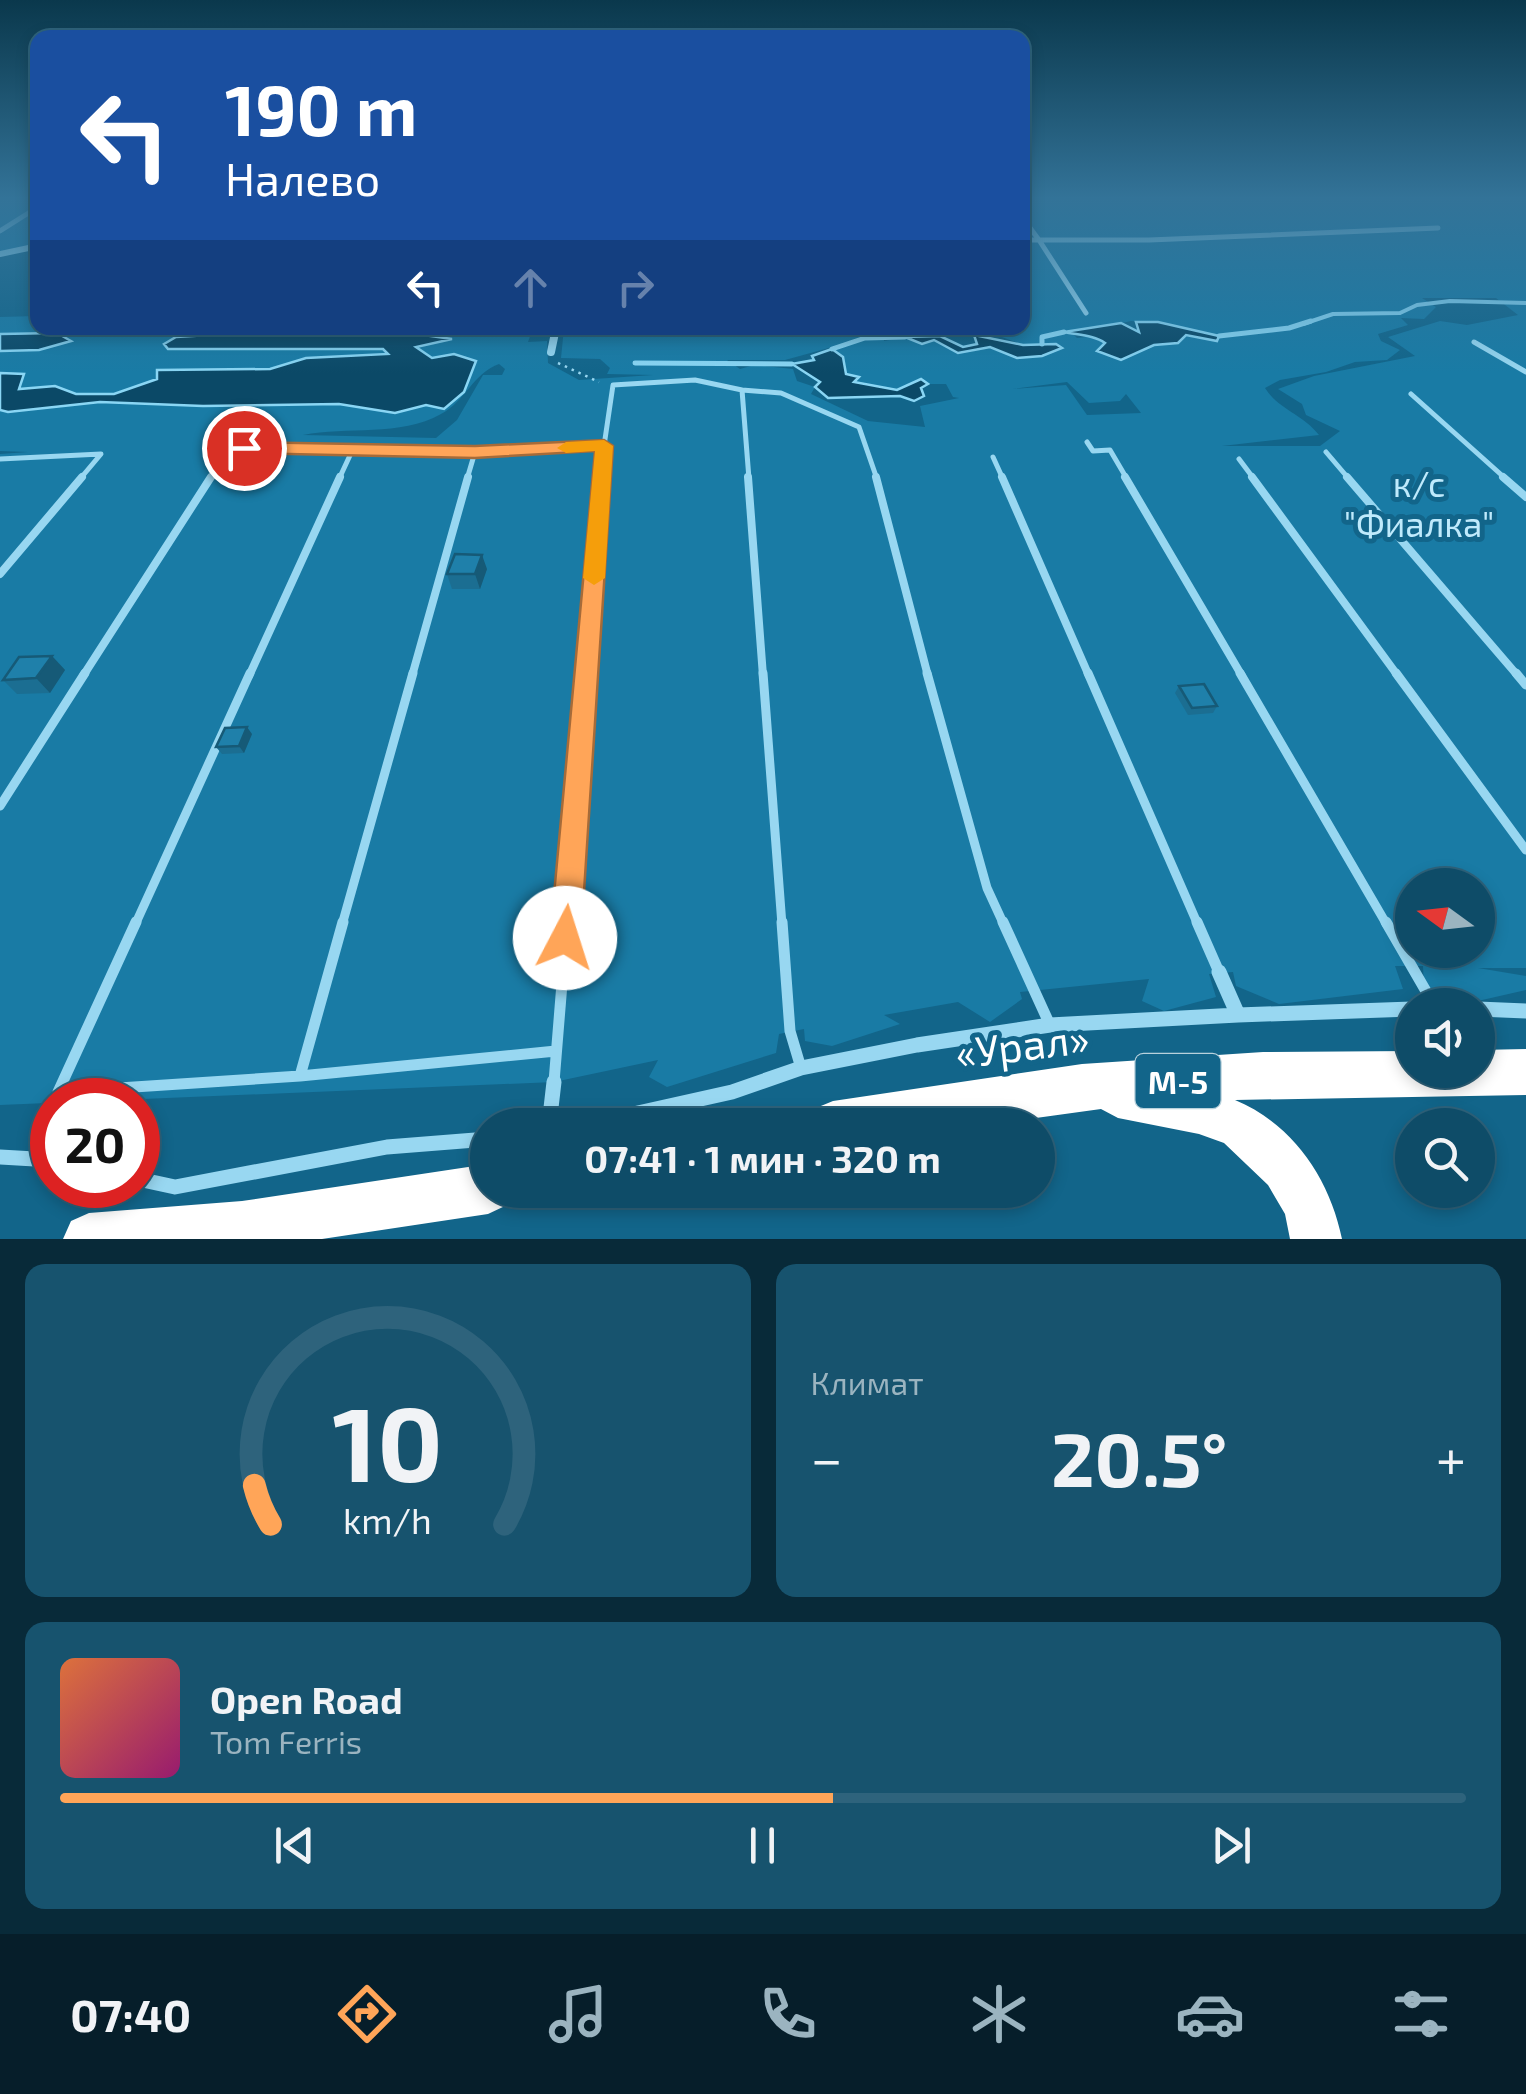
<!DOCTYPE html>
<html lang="ru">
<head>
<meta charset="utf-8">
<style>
	:root { --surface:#0e4c68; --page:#17536e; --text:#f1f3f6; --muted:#9bb4c0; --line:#2e637c; --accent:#ffa558 }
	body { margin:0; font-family:"Exo 2",sans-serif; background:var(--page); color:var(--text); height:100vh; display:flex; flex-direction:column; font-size:38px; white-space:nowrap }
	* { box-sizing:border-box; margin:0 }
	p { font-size:32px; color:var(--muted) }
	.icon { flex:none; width:55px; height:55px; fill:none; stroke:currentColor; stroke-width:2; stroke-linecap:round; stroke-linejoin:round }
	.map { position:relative; height:1239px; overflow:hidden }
	.sheet { display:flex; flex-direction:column; gap:25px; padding:25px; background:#082a39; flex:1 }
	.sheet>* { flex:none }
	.guide { position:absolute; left:30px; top:30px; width:1000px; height:305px; border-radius:20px; box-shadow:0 5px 15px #0003,0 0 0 2px var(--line); background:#1a4fa0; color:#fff; overflow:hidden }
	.needle { width:65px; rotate:285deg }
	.buttons { position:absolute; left:1395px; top:868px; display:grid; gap:20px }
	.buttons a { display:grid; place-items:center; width:100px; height:100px; border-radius:50%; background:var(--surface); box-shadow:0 5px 15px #0003,0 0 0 2px var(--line); font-size:50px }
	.speed { position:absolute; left:30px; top:1078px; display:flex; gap:20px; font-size:50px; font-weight:700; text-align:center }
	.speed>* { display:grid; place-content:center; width:130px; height:130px; border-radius:50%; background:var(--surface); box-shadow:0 5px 15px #0003,0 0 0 2px var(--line); line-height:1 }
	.speed .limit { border:15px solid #d22; background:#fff; color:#111 }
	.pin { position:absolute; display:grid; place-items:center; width:85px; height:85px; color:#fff; margin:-42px; border:5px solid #fff; border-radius:50%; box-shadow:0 2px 10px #0007 }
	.me { position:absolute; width:110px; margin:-55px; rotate:5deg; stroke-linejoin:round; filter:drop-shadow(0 0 8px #0008) }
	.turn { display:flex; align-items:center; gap:35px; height:210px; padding:0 30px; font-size:45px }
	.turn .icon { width:130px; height:130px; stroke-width:2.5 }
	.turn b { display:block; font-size:70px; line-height:85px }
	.lanes { display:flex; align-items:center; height:95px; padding:0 30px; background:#0003; justify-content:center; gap:50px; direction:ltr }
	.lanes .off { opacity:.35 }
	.big { font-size:75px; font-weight:700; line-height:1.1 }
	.sheet .tile { flex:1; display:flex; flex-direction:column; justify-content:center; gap:15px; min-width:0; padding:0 35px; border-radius:20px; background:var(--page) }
	.sheet .dial { align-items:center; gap:0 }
	.dial svg { height:260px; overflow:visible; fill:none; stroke:var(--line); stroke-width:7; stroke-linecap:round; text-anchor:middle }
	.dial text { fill:var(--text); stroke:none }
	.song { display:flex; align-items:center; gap:30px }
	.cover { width:120px; height:120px; border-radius:15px; background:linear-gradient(135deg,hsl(20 70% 55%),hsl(320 70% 35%)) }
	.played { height:10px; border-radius:5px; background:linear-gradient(90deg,var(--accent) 55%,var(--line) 55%) }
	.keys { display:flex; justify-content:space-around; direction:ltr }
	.heat { display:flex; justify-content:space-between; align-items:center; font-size:55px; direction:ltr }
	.sheet .tiles { flex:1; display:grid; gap:25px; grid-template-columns:1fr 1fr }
	.tile:last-child { grid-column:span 2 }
	.trip { position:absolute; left:470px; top:1108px; width:585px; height:100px; border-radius:50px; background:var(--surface); box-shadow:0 5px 15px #0003,0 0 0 2px var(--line); font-weight:700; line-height:100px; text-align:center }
	.tabs { display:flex; height:160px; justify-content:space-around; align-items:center; background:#061e2a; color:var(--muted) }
	.tabs .icon { width:70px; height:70px }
	.tabs .current { color:var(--accent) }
	.tabs b { font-size:45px; color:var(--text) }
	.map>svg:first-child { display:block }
	.green { fill:#197ba5; fill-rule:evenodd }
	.water { fill:#0b4967; stroke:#8ad6f4; stroke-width:2.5 }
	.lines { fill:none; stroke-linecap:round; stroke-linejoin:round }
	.stream-far1 { stroke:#8ad6f4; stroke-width:4 }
	.stream { stroke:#8ad6f4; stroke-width:5 }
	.path { stroke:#98d7f1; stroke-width:2.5; stroke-dasharray:2.5 5; stroke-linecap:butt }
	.lane-far3 { stroke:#98d7f1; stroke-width:5 }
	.lane-far2 { stroke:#98d7f1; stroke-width:8 }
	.lane-far1 { stroke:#98d7f1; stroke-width:9 }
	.lane { stroke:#98d7f1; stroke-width:11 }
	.street-far2 { stroke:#98d7f1; stroke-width:6 }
	.street-far1 { stroke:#98d7f1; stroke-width:8 }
	.street { stroke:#98d7f1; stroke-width:15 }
	.highway { fill:#fff; fill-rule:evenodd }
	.wall { fill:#1b6e92 }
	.shaded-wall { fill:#165a77 }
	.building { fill:#1f80aa; stroke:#165a77; stroke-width:2.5 }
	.route { fill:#ffa558; stroke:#a66b39; stroke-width:2.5 }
	.slow { fill:#f59e0b }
	.labels { text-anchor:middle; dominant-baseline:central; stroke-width:10; stroke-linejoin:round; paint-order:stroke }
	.shield { fill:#12658a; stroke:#b8d1dc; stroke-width:2.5 }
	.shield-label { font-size:32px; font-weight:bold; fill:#fff }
	.park-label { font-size:35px; fill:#bfeafc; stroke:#12658a }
	.near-street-label { font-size:42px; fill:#fff; stroke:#12658a }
</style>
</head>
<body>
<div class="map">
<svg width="1526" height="1239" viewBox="0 0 1526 1239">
	<rect width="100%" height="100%" fill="#12658a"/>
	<path class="green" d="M 0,199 L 37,199 L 37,244 L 0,252 Z
		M 1023,199 L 1526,199 L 1526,968 L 1478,968 L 1526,976 L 1526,990 L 1469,1003 L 1424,987 L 1423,966 L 1395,966 L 1403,989 L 1279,1004 L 1236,986 L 1233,972 L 1209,974 L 1216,997 L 1164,1011 L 1142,1001 L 1149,979 L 1020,992 L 1022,999 L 990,1022 L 958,1002 L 884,1015 L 900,1024 L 832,1046 L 805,1041 L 804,1029 L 779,1034 L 776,1053 L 667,1087 L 649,1077 L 658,1060 L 554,1082 L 0,1105 L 0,454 L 28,452 L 0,451 L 0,410 L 8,412 L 100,402 L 203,406 L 339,404 L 395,413 L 426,405 L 454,355 L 432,358 L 414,347 L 448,339 L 424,335 L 414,328 L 533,328 L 528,342 L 547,341 L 548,363 L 579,380 L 653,375 L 607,374 L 610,368 L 600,359 L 561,358 L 564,328 L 962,328 L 884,335 L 884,341 L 905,337 L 924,343 L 933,340 L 958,353 L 990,347 L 1017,358 L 1056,344 L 1023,345 L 978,328 L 1022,328 ZM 1422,298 L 1496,298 L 1518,315 L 1467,325 L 1440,321 L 1388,337 L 1415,356 L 1314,376 L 1278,389 L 1302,404 L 1306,415 L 1340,431 L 1320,446 L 1222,446 L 1319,435 C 1303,414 1279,410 1265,388 L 1280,380 L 1326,372 L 1355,362 L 1387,360 L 1400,350 L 1381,341 L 1378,334 L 1408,325 L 1401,318 L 1424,319 L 1436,307 ZM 1131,321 L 1158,323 L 1218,337 L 1217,341 L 1186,335 L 1178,343 L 1154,345 L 1121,360 L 1098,351 L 1106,343 L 1096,336 L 1077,338 L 1073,334 ZM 836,346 L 832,349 L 843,357 L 846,374 L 858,378 L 852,381 L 897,390 L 921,379 L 928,384 L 946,384 L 953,397 L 959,398 L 920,406 L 925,427 L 868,421 L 811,394 L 815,387 L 797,381 L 793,369 L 754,365 L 740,369 L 727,360 L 785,360 ZM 499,364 L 505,369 L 502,375 L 483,375 L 457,420 L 436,438 L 303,435 C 347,426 400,437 441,414 C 466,401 472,374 499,364 ZM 1067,382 L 1089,403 L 1120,401 L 1126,394 L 1141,413 L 1087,415 L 1066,385 L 1012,389 ZM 1412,885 L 1478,885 L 1478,950 L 1412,950 Z
		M 37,316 L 38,328 L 249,328 L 242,333 L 176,337 L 383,349 L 389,354 L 306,358 L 270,369 L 158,370 L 158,379 L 114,394 L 76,394 L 55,386 L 18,389 L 24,375 L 0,373 L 0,351 L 39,350 L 70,341 L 57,333 L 0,334 L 0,317 Z"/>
	<path class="water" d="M 1136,322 L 1158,322 L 1219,336 L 1217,341 L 1186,335 L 1178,343 L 1154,345 L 1121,360 L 1097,351 L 1105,343 C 1094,335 1077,335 1064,332 L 1121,323 L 1139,332 Z
		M 249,328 L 414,328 L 424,335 L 452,339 L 416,347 L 432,358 L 454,354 L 476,361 L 464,392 L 444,409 L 426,405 L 395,413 L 339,404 L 203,406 L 100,402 L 8,412 L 0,410 L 0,373 L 24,374 L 19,389 L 55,386 L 76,394 L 114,394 L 157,379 L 157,370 L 270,369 L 306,358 L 388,354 L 383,349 L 168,349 L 164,344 L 176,337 L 242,333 Z
		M 57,333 L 71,341 L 39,350 L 0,351 L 0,334 Z
		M 974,335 L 1023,345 L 1056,344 L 1062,348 L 1042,356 L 1017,358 L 990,347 L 958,353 L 934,340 L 922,344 L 905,337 L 940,336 L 963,347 L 977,344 Z
		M 832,349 L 843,357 L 846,374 L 859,377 L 854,382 L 897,390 L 921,379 L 928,384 L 921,388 L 924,396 L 914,401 L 900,396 L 828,398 L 815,387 L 820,382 L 792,364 L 814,360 L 812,356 Z"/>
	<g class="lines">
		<path class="stream-far1" d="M 1303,324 L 1333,314 L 1400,313 L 1417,305 L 1450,301 L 1526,303"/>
		<path class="stream" d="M 1219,336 L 1289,328 L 1311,321
			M 1042,344 L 1042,337 L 1064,332
			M 832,349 L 865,338 L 905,337
			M 635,363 L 792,364"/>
		<path class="path" d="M 558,363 L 599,382"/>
		<path class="lane-far3" d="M 1022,217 L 1039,240 L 1022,240
			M 0,231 L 38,207
			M 1086,313 L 1039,240 L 1149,240 L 1438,228
			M 1474,342 L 1526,372
			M 742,390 L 781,393 L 859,427 L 877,479
			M 1411,394 L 1506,479
			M 1087,442 L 1093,451 L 1110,450 L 1127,479
			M 1326,452 L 1349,479
			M 993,457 L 1003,479
			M 0,459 L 101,454 L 80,479
			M 1239,459 L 1254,479
			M 209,479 L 226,453 L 244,447 L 475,452 L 604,446 L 613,385 L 695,380 L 742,390 L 749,479
			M 339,479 L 352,451
			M 467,479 L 475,452
			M 601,479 L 604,446"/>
		<path class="lane-far2" d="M 748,477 L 763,676
			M 876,477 L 928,676
			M 1002,477 L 1089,676
			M 1125,477 L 1242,676
			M 1252,477 L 1398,676
			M 1347,477 L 1518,676
			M 1503,477 L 1526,497
			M 0,574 L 82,477
			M 83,676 L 211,477
			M 249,676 L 340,477
			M 412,676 L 468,477
			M 586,676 L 602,477"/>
		<path class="lane-far1" d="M 763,673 L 782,925
			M 927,673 L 987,888 L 1004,925
			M 1088,673 L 1198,925
			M 1240,673 L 1387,925
			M 1396,673 L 1526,850
			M 1516,673 L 1526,685
			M 0,806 L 85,673
			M 135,925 L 250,673
			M 342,925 L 413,673
			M 566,925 L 586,673"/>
		<path class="lane" d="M 136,922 L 58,1092 L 300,1076
			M 343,922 L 300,1076 L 556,1051
			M 782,922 L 790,1031 L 801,1068
			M 1003,922 L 1050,1025
			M 1197,922 L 1219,972
			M 1386,922 L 1434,1005
			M 554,1082 L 567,922"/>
		<path class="street-far2" d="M 0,254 L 38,246"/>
		<path class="street-far1" d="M 551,352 L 556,328"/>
		<path class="street" d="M 1478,1009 L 1526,1011
			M 1238,1015 L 1412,1009
			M 549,1125 L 554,1082
			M 584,1125 L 732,1092 L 801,1068 L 917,1045 L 1050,1025 L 1238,1015 L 1219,972
			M 0,1157 L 52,1160
			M 138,1179 L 175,1187 L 387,1147 L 488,1139"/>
		<path class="highway" d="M 1526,1049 L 1526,1095 L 1235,1100 C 1293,1124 1330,1179 1342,1239 L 1290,1239 L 1285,1214 L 1268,1185 L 1224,1143 L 1199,1134 L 1118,1118 L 1101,1109 L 985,1125 L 809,1125 L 816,1108 L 833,1101 L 1082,1064 L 1263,1052 L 1412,1051 L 1412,1070 L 1478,1070 L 1478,1050 Z
			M 488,1164 L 488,1190 L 512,1190 L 505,1206 L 488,1214 L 322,1239 L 63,1239 L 71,1221 L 89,1213 L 242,1201 Z"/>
	</g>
	<path class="wall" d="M 487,569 L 480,589 L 452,589 L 447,574 Z
		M 52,656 L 65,670 L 50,693 L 17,694 L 3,680 Z
		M 1179,686 L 1217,706 L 1213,713 L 1188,715 L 1175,693 Z
		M 252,734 L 244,753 L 222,754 L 216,747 Z"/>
	<path class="shaded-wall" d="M 482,555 L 487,569 L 480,589 L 475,574 Z
		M 52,656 L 65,670 L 50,693 L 36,678 Z
		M 247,727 L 252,734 L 244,753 L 239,746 Z"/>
	<path class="building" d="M 455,554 L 482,555 L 475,574 L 447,574 Z
		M 52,656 L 36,678 L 3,680 L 19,657 Z
		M 1204,684 L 1217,706 L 1192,708 L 1179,686 Z
		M 247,727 L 239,746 L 216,747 L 225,728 Z"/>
	<linearGradient id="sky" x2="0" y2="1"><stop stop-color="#0a384c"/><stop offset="0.53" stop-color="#337398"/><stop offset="1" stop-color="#337398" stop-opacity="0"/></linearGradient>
	<rect width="1526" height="373" fill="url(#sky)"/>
	<path class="route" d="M 604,440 L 613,446 L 581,938 L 576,948 L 565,953 L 554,948 L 550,938 L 595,451 L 475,458 L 244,453 L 234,448 L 244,442 L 475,446 Z"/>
	<path class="slow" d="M 604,440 L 613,446 L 605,578 L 594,585 L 583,578 L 595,451 L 566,453 L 557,448 L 566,442 Z"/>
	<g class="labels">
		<rect class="shield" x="1135.5" y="1054" width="85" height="54" rx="8"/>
		<g class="shield-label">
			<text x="1178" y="1081">М-5</text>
		</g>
		<g class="park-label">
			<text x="1419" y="483">к/с<tspan x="1419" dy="40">"Фиалка"</tspan></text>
		</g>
		<g class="near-street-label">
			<text transform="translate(1022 1044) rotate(-7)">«Урал»</text>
		</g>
	</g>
</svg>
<div class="buttons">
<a><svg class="needle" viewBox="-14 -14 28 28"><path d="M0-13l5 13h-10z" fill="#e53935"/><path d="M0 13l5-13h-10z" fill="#9bb4c0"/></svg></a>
<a><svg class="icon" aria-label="sound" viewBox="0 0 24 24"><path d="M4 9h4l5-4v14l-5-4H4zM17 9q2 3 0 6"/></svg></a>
<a><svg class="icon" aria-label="search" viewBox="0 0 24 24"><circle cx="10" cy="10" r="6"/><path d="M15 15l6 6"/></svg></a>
</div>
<div class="speed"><div class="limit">20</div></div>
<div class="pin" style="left:244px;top:448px;background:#d93025"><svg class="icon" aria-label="arrive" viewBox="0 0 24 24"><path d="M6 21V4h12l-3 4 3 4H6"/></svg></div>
<svg class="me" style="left:565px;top:938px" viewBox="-20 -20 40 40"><circle r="19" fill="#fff"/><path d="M0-13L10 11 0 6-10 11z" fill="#ffa558"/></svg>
<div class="trip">07:41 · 1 мин · 320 m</div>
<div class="guide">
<div class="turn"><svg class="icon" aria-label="left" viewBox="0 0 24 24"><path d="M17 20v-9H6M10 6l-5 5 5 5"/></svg><div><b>190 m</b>Налево</div></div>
<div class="lanes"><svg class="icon" aria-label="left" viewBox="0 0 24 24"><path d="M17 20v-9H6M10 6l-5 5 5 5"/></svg><svg class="icon off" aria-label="ahead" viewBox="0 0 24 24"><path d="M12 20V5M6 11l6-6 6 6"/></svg><svg class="icon off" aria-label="right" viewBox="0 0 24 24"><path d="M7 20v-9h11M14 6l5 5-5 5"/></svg></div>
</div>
</div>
<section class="sheet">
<div class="tiles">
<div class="tile dial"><svg viewBox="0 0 100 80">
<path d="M14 69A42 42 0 1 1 86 69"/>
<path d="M14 69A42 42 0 0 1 9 57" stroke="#ffa558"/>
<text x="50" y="56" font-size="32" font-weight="700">10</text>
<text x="50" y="72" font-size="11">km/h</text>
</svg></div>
<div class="tile"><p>Климат</p>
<div class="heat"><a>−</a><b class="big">20.5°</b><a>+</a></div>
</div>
<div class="tile">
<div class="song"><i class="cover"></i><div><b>Open Road</b><p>Tom Ferris</p></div></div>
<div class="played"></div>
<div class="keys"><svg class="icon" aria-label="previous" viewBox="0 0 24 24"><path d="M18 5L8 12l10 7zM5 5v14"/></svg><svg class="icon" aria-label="pause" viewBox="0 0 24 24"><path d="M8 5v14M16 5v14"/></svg><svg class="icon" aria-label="next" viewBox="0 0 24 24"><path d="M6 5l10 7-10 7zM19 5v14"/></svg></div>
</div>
</div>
</section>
<nav class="tabs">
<b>07:40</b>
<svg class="icon current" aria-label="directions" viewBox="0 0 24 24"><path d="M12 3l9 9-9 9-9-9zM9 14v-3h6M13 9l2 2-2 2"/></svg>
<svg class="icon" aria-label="music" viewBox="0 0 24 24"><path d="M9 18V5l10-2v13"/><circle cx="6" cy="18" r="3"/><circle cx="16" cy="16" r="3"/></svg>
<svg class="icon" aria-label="phone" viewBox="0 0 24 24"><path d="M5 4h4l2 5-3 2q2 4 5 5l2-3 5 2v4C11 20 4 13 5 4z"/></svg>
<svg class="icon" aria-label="climate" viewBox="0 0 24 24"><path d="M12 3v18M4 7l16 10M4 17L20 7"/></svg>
<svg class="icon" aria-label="car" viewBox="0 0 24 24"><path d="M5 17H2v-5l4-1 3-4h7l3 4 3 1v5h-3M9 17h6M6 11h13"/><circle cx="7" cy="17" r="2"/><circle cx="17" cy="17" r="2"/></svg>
<svg class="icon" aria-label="filters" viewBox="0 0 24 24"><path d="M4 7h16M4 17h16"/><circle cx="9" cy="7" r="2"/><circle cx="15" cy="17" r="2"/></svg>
</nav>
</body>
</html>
